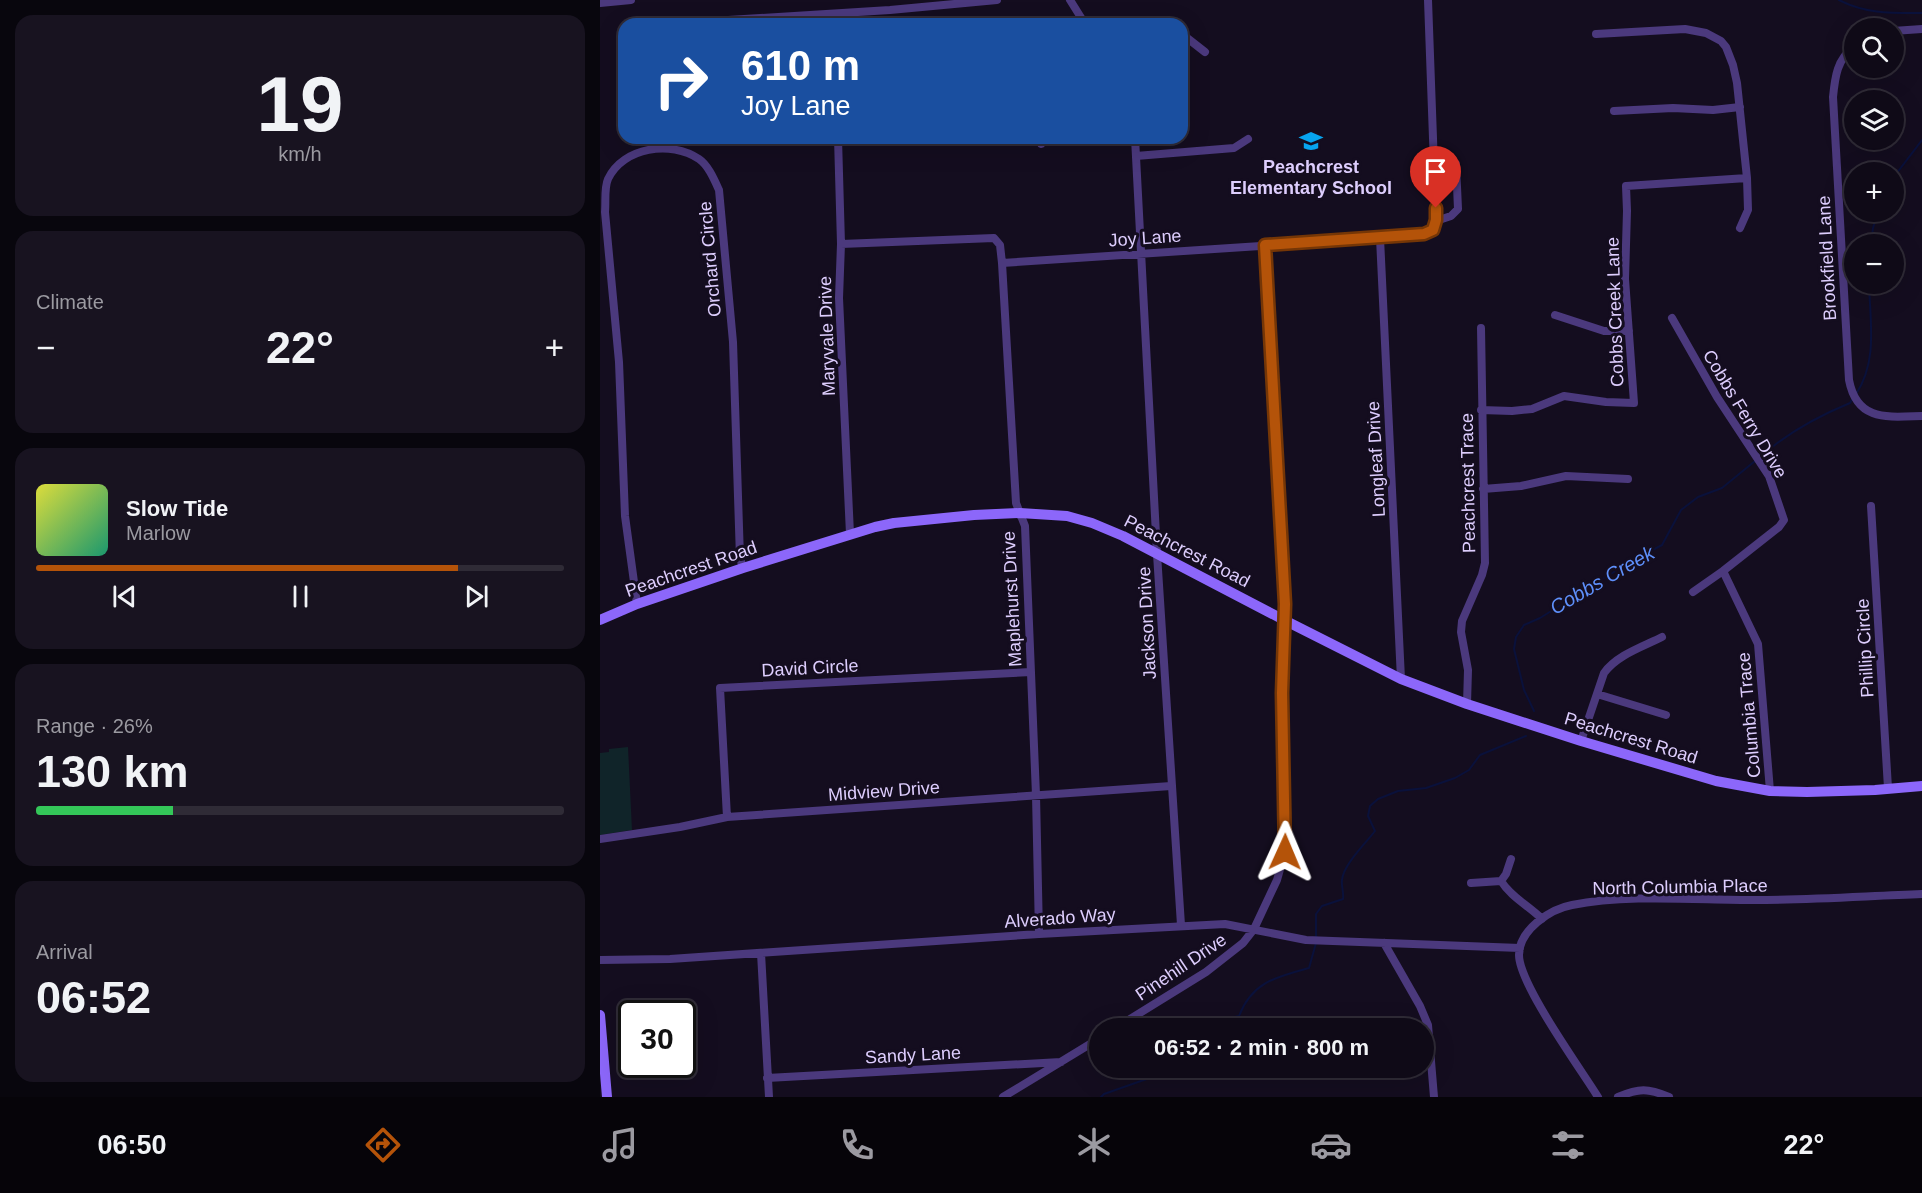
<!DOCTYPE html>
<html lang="en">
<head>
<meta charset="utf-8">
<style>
	:root { --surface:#0f0a17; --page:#181320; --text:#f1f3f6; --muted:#9b9aa1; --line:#2f2b36; --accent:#b45309 }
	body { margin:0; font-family:Helvetica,sans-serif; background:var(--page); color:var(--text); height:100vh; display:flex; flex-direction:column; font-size:22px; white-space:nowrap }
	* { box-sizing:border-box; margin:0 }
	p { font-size:20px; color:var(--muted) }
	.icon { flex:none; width:33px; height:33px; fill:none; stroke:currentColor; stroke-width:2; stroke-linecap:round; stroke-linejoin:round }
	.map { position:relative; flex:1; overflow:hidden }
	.panel { display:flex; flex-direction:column; gap:15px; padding:15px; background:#08060d; width:600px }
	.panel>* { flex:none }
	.guide { position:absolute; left:18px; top:18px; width:570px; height:126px; border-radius:18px; box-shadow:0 6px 24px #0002,0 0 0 2px var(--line); background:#1a4fa0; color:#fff; overflow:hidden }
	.controls { position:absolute; left:1244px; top:18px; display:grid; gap:12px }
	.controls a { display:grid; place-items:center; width:60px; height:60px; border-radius:50%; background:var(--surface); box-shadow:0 6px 24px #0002,0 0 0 2px var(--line); font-size:30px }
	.speed { position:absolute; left:18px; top:1000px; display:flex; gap:12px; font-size:30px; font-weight:700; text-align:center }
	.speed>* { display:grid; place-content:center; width:78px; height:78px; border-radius:50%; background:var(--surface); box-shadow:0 6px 24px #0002,0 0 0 2px var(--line); line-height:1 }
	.speed .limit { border:3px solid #111; border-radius:9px; background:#fff; color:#111 }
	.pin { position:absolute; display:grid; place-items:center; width:51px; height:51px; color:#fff; margin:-62px -26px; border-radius:50% 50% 50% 0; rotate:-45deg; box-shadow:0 0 6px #0007 }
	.pin .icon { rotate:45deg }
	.me { position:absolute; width:66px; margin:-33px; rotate:1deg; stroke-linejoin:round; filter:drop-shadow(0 0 4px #0008) }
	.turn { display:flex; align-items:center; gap:21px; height:126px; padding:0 24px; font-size:27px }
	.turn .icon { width:78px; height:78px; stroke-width:2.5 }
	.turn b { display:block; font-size:42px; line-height:51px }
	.big { font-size:45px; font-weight:600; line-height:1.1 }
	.panel .tile { flex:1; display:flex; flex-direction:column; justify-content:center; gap:9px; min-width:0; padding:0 21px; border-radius:18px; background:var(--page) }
	.panel .dial { align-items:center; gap:0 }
	.dial b { font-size:78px; line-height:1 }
	.song { display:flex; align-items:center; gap:18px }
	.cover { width:72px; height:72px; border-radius:9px; background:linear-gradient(135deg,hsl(60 70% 55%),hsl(160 70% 35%)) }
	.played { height:6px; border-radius:3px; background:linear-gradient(90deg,var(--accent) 80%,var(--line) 80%) }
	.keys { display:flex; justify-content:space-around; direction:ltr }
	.heat { display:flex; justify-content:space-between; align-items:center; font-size:33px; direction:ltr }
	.charge { height:9px; border-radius:4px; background:linear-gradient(90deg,#34c759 26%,var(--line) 0) }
	.trip { position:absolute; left:489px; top:1018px; width:345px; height:60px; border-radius:30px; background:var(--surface); box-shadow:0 6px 24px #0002,0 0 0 2px var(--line); font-weight:600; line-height:60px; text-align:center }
	.dock { display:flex; height:96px; justify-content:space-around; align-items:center; background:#060409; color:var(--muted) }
	.dock .icon { width:42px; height:42px }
	.dock .on { color:var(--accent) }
	.dock b { font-size:27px; color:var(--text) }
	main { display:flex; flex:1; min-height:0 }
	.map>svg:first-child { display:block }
	.green { fill:#102429 }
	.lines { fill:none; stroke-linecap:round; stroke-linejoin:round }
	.stream { stroke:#0a113b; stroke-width:2 }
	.street { stroke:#4b397d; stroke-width:8 }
	.secondary { stroke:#8c67fa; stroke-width:10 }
	.route-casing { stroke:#753606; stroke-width:15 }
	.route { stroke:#b45309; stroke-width:10 }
	.labels { text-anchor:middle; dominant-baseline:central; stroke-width:6; stroke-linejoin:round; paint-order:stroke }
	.poi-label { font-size:18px; font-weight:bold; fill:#ddcdfd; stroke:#140d1f }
	.street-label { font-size:18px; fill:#ddcdfd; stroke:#140d1f }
	.water-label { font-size:20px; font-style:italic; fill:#5e8ffa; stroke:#140d1f }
</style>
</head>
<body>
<main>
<section class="panel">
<div class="tile dial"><b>19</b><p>km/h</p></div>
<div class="tile"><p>Climate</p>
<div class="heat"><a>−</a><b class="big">22°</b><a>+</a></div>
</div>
<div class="tile">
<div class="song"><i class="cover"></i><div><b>Slow Tide</b><p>Marlow</p></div></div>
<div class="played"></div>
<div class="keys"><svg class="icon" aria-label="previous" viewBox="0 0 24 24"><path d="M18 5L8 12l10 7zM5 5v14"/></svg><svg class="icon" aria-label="pause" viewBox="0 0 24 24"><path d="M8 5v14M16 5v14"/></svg><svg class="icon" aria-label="next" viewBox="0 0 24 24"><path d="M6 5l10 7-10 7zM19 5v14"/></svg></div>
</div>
<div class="tile"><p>Range · 26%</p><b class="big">130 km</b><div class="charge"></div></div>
<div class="tile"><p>Arrival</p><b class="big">06:52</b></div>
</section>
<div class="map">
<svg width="1322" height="1097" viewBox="0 0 1322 1097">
	<rect width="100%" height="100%" fill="#140d1f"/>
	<path class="green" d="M 28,747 L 32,830 L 0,835 L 0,753 L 9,752 L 9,749 Z"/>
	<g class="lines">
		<path class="stream" d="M 1239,0 C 1266,14 1292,13 1322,13
			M 1293,178 L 1322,140
			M 1271,244 L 1273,228 L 1278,212
			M 1256,394 C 1278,361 1270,321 1269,284
			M 1160,457 C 1187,433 1216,417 1250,403 L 1253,398
			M 934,711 L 924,690 L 914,649 L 916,637 L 924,625 L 940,618 L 1030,562 L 1062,545 L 1081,510 L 1098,497 L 1122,488 L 1155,461
			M 716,937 L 716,914 L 722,906 L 743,899 C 744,892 741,885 742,880 C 743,865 766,843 775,831 L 768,816 L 770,806 L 778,799 L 798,791 L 826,788 L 855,778 L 869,770 L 880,755 L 926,736
			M 614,1029 L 617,1021 L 639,1016 C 652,982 676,977 709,968 L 716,943
			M 501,1097 L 504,1094 L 558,1075 L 571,1074 L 584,1068"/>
		<path class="street" d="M 470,0 L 485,24
			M 0,3 L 31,0
			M 128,20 L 290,10 L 397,0
			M 1293,31 L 1322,29
			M 582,34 L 605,52
			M 996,34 L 1085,29 L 1106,33 L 1121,41 L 1126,47 L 1133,65 L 1137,83 L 1147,178 L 1148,210 L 1140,228
			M 1254,47 C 1237,59 1235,77 1233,97 L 1249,380 C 1257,422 1288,417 1322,416
			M 1014,111 L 1073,108 L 1113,110 L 1140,107
			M 238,138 L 241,244 L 239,298 L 250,534
			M 439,138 L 441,144
			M 535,138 L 557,554 L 581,925
			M 536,156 L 634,148 L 648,139
			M 834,162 L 856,164 L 858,209 L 851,216 L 836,221
			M 780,238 L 801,679
			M 241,244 L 394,238 L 400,245 L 402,263 L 780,238 L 831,232 L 836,221 L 828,0
			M 402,263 L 416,503 L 425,526 L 436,795 L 439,934
			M 955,315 L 1004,331 L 1029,331
			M 1072,318 L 1117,397 L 1169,476 L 1184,520 L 1179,527 L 1123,571 L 1093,592
			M 881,410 L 912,411 L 932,409 L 964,396 L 1006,402 L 1034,403 L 1025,279 L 1027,211 L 1026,186 L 1147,178
			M 883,489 L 921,486 L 966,476 L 1028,479
			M 1271,506 L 1288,788
			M 1123,571 L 1158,644 L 1170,791
			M 37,604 L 25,516 L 19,362 L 5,212 C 6,201 4,188 8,179 C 23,147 71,140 99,159 C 108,165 114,179 119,190 L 133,342 L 140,558 L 143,568
			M 997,694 L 1066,715
			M 867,704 L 868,670 L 861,632 L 862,621 L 882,575 L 885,563 L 881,328
			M 981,741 L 1004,673 C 1017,655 1042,647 1062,637
			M 127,817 L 120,688 L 431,672
			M 0,839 L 80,827 L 127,817 L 571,786
			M 911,859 L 906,874 L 901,881 C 911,897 929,906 942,919
			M 871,883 L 901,881
			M 784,943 L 820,1006 L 828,1025 L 834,1097
			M 161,953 L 169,1097
			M 0,960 L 70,959 L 439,934 L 625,924 L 706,940 L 920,948
			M 514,1029 L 606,972 L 643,943 L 654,929 L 677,880 L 685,852 L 682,693 L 685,604 L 665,245
			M 167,1078 L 461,1062
			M 403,1097 L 500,1038
			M 998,1097 C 980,1068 919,984 919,955 C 919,930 950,909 972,905 C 1028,894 1096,900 1154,900 C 1210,900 1266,896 1322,894
			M 1018,1097 C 1039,1088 1048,1088 1069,1097"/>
		<path class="secondary" d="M 0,620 L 37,604 L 143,568 L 275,527 L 294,523 L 374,515 L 420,513 L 467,516 L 492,523 L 523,536 L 684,620 L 801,679 L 867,704 L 981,741 L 1116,781 L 1170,791 L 1207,792 L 1275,790 L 1322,786
			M 0,1015 L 7,1097"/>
	</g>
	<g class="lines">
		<g class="route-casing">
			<path id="route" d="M 685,852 L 682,693 L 685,604 L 665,245 L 824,234 L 833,230 L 836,220 L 836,208"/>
		</g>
		<use href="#route" class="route"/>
	</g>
	<defs>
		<g id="school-bare" transform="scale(1.8)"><path d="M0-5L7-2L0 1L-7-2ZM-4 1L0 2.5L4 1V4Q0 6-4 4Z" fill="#07a4ef" stroke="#140d1f" stroke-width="2.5" paint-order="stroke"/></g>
	</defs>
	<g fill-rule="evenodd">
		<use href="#school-bare" x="711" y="141"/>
	</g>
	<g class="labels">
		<g class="poi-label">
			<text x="711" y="167">Peachcrest<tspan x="711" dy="21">Elementary School</tspan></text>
		</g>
		<g class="street-label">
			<text transform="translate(545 238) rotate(-4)">Joy Lane</text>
			<text transform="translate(1227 258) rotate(-93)">Brookfield Lane</text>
			<text transform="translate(110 259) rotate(-95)">Orchard Circle</text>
			<text transform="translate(1015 312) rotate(-92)">Cobbs Creek Lane</text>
			<text transform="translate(227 336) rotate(-92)">Maryvale Drive</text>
			<text transform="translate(1145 414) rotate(59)">Cobbs Ferry Drive</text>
			<text transform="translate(776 459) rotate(-93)">Longleaf Drive</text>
			<text transform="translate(868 483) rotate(-91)">Peachcrest Trace</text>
			<text transform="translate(587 551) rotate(27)">Peachcrest Road</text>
			<text transform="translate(91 569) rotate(-19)">Peachcrest Road</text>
			<text transform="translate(412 599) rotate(-93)">Maplehurst Drive</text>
			<text transform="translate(547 623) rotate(-93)">Jackson Drive</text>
			<text transform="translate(1265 648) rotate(-93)">Phillip Circle</text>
			<text transform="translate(210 668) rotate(-3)">David Circle</text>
			<text transform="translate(1149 715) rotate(-95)">Columbia Trace</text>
			<text transform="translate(1031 738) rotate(17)">Peachcrest Road</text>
			<text transform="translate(284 791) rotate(-4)">Midview Drive</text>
			<text transform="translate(1080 887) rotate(-1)">North Columbia Place</text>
			<text transform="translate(460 918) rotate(-4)">Alverado Way</text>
			<text transform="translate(581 967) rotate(-34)">Pinehill Drive</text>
			<text transform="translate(313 1055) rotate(-3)">Sandy Lane</text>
		</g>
		<g class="water-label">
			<text transform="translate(1002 580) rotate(-30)">Cobbs Creek</text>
		</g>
	</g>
</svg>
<div class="controls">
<a><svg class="icon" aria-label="search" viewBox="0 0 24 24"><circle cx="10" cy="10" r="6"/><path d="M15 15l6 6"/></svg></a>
<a><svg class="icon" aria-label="layers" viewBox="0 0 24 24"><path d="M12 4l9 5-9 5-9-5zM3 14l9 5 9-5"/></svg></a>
<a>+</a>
<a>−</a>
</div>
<div class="speed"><div class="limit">30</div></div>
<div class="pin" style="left:836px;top:208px;background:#d93025"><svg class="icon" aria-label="arrive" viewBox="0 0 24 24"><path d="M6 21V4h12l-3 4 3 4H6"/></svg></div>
<svg class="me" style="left:685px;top:852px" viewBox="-20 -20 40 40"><path d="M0-17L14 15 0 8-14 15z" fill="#b45309" stroke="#fff" stroke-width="4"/></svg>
<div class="trip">06:52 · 2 min · 800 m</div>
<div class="guide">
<div class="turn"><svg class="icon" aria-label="right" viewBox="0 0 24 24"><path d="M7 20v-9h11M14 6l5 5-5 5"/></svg><div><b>610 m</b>Joy Lane</div></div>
</div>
</div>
</main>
<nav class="dock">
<b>06:50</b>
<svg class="icon on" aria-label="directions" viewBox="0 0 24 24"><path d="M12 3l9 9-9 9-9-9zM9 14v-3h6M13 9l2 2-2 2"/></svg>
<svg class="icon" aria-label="music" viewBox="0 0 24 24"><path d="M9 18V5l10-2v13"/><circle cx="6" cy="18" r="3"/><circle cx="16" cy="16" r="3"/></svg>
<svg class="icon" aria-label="phone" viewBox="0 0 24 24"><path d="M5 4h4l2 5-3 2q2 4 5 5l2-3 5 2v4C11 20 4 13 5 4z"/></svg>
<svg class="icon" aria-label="climate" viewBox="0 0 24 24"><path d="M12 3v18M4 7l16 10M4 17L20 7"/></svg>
<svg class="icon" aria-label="car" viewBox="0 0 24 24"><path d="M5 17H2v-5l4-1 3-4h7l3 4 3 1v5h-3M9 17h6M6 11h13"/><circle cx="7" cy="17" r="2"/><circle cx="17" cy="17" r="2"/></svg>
<svg class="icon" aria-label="filters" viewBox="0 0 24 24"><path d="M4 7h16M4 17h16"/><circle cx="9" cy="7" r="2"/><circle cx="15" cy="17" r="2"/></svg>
<b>22°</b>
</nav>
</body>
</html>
